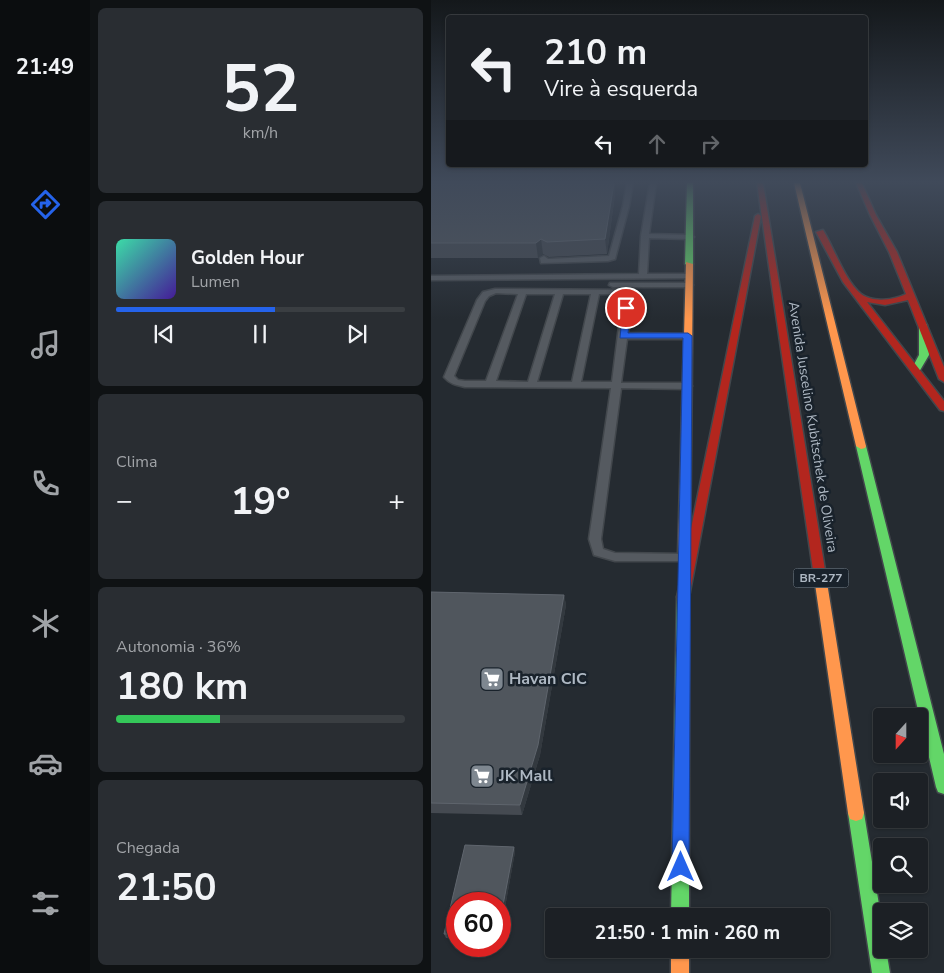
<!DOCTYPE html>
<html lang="pt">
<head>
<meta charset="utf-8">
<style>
	:root { --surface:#1c2025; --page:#292d32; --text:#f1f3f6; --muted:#a0a3a7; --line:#3a3e42; --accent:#2563eb }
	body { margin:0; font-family:"Nunito Sans",sans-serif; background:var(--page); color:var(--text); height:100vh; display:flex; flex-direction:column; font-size:19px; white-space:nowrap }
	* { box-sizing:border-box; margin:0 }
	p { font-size:16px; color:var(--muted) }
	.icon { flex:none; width:28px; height:28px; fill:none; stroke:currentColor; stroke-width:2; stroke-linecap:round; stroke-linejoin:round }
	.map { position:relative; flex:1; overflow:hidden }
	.side { display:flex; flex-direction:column; gap:8px; padding:8px; background:#0f1214; width:341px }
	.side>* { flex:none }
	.banner { position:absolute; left:15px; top:15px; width:422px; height:152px; border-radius:5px; box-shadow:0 1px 4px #0004,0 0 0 1px var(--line); background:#1c2025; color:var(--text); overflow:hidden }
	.needle { width:32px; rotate:201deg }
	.tools { position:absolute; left:442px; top:708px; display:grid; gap:10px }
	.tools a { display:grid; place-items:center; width:55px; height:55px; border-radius:5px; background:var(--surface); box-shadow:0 1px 4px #0004,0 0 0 1px var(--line); font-size:25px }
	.speed { position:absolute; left:15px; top:892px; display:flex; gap:10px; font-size:25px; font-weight:700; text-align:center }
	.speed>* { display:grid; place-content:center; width:65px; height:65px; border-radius:50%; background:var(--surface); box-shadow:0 1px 4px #0004,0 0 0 1px var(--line); line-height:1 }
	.speed .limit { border:8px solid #d22; background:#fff; color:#111 }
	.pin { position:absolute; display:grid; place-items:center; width:42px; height:42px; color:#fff; margin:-21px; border:2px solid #fff; border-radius:50%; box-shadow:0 1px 5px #0007 }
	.me { position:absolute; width:55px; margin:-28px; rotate:0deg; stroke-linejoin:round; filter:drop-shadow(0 0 4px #0008) }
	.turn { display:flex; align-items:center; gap:18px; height:105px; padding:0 15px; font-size:22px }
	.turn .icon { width:65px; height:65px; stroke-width:2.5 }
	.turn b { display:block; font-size:35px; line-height:42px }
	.lanes { display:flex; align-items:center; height:48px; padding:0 15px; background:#0003; justify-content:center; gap:25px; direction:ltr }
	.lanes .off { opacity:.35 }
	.big { font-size:38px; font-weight:700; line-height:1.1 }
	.side .tile { flex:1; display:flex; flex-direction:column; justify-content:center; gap:8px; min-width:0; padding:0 18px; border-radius:8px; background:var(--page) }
	.side .dial { align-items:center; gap:0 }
	.dial b { font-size:65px; line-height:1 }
	.song { display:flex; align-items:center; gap:15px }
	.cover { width:60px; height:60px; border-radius:8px; background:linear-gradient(135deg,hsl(160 70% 55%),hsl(260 70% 35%)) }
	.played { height:5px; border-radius:2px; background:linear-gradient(90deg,var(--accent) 55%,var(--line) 55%) }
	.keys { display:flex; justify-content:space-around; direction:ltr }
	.heat { display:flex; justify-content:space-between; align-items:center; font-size:28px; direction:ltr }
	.charge { height:8px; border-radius:4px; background:linear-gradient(90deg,#34c759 36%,var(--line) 0) }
	.trip { position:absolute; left:114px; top:908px; width:285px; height:50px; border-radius:5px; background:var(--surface); box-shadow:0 1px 4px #0004,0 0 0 1px var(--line); font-weight:700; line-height:50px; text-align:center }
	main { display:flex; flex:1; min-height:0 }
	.menu { display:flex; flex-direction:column; width:90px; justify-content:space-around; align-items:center; background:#0b0d0f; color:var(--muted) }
	.menu .icon { width:35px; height:35px }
	.menu .active { color:var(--accent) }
	.menu b { font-size:22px; color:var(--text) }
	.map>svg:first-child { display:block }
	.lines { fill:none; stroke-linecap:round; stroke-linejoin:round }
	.lane-casing { stroke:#42474c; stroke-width:3 }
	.fast-casing { stroke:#42474c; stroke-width:3 }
	.slow-casing { stroke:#42474c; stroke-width:3 }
	.jam-casing { stroke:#42474c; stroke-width:3 }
	.lane { fill:#555a60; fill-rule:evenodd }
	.fast { fill:#63d668; fill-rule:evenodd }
	.slow { fill:#ff974d; fill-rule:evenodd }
	.jam { fill:#b3261e; fill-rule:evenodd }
	.wall { fill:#454a51 }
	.shaded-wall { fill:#33393f }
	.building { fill:#50565d; stroke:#5f656d }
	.route { fill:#2563eb; stroke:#184099 }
	.labels { text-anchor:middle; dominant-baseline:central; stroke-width:5; stroke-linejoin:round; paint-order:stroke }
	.shield { fill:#19222b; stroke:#818b95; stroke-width:1 }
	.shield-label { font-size:12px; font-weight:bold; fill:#aeb8c3 }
	.street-label { font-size:14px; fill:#aeb8c3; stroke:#19222b }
	.near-poi-label { font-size:16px; font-weight:bold; fill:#aeb8c3; stroke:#19222b; text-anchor:start }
</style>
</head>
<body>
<main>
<nav class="menu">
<b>21:49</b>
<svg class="icon active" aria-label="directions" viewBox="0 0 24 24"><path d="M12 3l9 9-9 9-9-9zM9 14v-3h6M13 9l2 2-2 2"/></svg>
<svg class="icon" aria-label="music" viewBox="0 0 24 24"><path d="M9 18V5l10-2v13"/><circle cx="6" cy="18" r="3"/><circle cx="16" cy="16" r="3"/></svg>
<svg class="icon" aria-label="phone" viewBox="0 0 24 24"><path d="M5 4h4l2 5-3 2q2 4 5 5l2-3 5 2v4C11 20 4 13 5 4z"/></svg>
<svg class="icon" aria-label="climate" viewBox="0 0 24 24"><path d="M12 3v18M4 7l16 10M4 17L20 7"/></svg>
<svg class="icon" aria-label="car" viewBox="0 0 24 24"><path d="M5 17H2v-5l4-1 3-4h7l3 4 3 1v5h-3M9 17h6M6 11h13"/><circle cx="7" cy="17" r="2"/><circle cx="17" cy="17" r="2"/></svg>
<svg class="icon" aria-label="filters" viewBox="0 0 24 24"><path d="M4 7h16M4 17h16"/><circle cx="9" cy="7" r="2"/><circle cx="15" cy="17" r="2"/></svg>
</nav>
<section class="side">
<div class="tile dial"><b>52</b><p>km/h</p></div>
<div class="tile">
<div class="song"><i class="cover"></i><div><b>Golden Hour</b><p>Lumen</p></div></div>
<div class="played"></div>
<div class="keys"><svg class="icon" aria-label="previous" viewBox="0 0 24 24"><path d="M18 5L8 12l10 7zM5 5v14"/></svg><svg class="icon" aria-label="pause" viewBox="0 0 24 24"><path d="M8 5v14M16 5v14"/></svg><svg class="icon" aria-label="next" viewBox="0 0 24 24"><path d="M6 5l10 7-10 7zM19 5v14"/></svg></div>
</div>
<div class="tile"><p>Clima</p>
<div class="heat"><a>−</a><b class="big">19°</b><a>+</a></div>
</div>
<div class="tile"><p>Autonomia · 36%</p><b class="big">180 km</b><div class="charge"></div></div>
<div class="tile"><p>Chegada</p><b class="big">21:50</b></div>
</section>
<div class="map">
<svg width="513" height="973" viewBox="0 0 513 973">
	<rect width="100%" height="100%" fill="#252b31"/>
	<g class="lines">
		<g class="lane-casing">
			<path id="lane" d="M 196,183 L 202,183 L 198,206 L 184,259 L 177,261 L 110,263 L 109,258 L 113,256 L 117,259 L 178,256 L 192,206 Z
				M 219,183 L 225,183 L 218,234 L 259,235 L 263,237 L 259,239 L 218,238 L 216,274 L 261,274 L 261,278 L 0,280 L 0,276 L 208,274 L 210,236 Z
				M 179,283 L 258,283 L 262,285 L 258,287 L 182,287 L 178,285 Z
				M 64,289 L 196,290 L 200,292 L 197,333 L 260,334 L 260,338 L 257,339 L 196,339 L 190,383 L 256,383 L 261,386 L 256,389 L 190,388 L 170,539 L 172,549 L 184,553 L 253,554 L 257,555 L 259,558 L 257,561 L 184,561 L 163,555 L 158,539 L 180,388 L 34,387 C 25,385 19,384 13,377 L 46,300 L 52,292 ZM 65,293 L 87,294 L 55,381 L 34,381 L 27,380 L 23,376 L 54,301 L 58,296 ZM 95,294 L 124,294 L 97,382 L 65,381 ZM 132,294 L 160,294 L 141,382 L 106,382 ZM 168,294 L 192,294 L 181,382 L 150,382 Z"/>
		</g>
		<g class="fast-casing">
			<path id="fast" d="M 256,183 L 262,183 L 262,264 L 258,266 L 254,264 Z
				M 492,322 L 496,325 L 498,355 L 488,372 L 485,373 L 480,370 L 488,355 L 488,325 Z
				M 430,443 L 435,446 L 513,754 L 513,794 L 507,792 L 505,787 L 425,446 Z
				M 252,592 L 257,594 L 258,597 L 258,916 L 240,916 L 246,597 L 247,594 Z
				M 425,805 L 431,807 L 433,813 L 451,923 L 451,949 L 455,949 L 459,973 L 441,973 L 417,813 L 419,807 Z"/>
		</g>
		<g class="slow-casing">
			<path id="slow" d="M 363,183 L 369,183 L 435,446 L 434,448 L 430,449 L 425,446 Z
				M 255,262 L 262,264 L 259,554 L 257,557 L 249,557 L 247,554 Z
				M 388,565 L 392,567 L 394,570 L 433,813 L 431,819 L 425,821 L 419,819 L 417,813 L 382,570 L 384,567 Z
				M 240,949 L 258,949 L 258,973 L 240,973 Z"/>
		</g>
		<g class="jam-casing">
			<path id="jam" d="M 326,183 L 332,183 L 394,570 L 392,573 L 384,573 L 382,570 Z
				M 425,183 L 431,183 L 445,215 L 466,252 L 513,367 L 513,382 L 508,379 L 477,300 L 454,305 L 436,302 L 513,401 L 513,411 L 509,410 L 412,282 L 385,232 L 392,230 C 403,248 414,281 430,294 C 442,303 463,300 475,294 L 458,252 L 439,215 Z
				M 327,214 L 330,216 L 258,597 L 257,600 L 252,602 L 247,600 L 246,597 L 324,216 Z"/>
		</g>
		<use href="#lane" class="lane"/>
		<use href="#fast" class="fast"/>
		<use href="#slow" class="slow"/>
		<use href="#jam" class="jam"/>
	</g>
	<path class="wall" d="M 0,183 L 184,183 L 184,194 L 176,254 L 118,257 L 112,254 L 107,258 L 0,258 Z
		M 0,592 L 133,595 L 135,605 L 109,755 L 91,815 L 0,813 Z
		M 34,845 L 83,847 L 84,852 L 69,935 L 69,904 L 26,904 L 26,939 L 15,938 L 13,934 Z"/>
	<path class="shaded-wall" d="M 183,183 L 184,183 L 184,194 L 176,254 L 174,239 Z
		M 110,239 L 112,254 L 107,258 L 105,243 Z
		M 133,595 L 135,605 L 109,755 L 91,815 L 89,805 Z
		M 83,847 L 84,852 L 69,935 L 69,921 Z"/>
	<path class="building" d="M 0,183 L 183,183 L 174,239 L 116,242 L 110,239 L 105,243 L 0,243 Z
		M 0,592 L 133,595 L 107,745 L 89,805 L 0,803 Z
		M 34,845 L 83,847 L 69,921 L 69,904 L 26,904 L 26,934 L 13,934 Z"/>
	<linearGradient id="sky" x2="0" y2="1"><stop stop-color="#14181b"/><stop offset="0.57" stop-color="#404a5a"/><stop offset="1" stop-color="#404a5a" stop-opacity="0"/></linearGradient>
	<rect width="513" height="319" fill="url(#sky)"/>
	<path class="route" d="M 192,306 L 200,308 L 197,333 L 257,333 L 261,336 L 258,867 L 256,873 L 250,875 L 243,873 L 241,867 L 252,338 L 189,338 Z"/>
	<defs>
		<g id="supermarket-square" transform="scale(1.25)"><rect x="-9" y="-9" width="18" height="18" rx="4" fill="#7e8790" stroke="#19222b"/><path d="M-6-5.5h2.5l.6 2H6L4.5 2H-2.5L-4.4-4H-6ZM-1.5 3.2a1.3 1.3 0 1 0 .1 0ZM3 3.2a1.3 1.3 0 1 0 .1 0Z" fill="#fff"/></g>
	</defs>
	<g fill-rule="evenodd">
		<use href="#supermarket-square" x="61" y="679"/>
		<use href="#supermarket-square" x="51" y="776"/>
	</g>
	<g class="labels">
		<rect class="shield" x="362.5" y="568.5" width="55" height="19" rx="4"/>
		<g class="shield-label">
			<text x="390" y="578">BR-277</text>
		</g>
		<g class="street-label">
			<text transform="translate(382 427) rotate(81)">Avenida Juscelino Kubitschek de Oliveira</text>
		</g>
		<g class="near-poi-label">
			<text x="78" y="679">Havan CIC</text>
			<text x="68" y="776">JK Mall</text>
		</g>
	</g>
</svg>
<div class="tools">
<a><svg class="needle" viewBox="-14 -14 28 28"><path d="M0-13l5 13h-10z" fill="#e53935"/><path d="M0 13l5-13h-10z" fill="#a0a3a7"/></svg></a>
<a><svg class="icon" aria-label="sound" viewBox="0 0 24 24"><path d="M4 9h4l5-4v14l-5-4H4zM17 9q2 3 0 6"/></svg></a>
<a><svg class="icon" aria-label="search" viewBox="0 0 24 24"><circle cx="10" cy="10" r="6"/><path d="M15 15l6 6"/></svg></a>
<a><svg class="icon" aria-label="layers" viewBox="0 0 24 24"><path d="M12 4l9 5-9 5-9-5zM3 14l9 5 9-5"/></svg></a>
</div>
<div class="speed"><div class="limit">60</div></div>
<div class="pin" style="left:195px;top:308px;background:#d93025"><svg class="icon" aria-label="arrive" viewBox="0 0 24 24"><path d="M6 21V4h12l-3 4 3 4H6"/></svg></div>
<svg class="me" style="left:250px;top:867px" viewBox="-20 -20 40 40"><path d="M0-17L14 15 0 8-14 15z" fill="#2563eb" stroke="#fff" stroke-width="4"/></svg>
<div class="trip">21:50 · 1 min · 260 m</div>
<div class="banner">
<div class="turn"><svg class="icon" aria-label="left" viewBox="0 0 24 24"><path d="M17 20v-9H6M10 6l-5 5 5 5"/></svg><div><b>210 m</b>Vire à esquerda</div></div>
<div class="lanes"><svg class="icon" aria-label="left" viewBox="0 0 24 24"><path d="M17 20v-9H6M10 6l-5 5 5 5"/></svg><svg class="icon off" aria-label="ahead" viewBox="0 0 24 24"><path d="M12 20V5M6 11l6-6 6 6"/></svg><svg class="icon off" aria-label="right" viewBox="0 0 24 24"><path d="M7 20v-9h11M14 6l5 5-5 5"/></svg></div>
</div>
</div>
</main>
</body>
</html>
